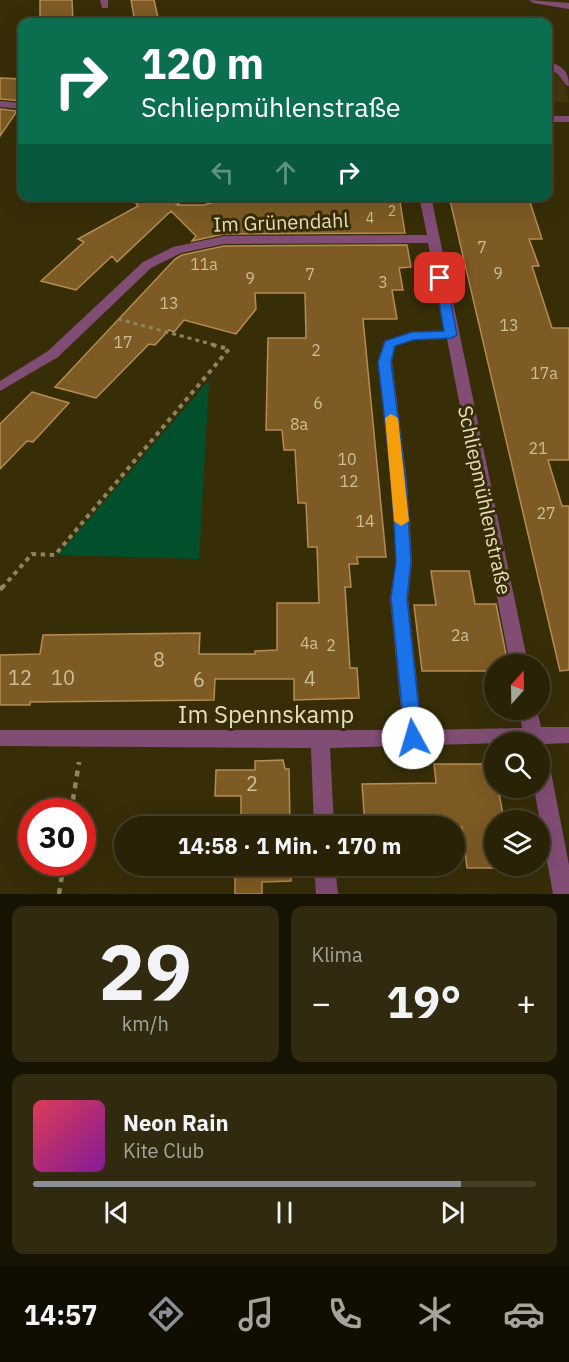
<!DOCTYPE html>
<html lang="de">
<head>
<meta charset="utf-8">
<style>
	:root { --surface:#292206; --page:#312a10; --text:#f1f3f6; --muted:#a5a49b; --line:#453f28; --accent:#8c9099 }
	body { margin:0; font-family:"IBM Plex Sans",sans-serif; background:var(--page); color:var(--text); height:100vh; display:flex; flex-direction:column; font-size:22px; white-space:nowrap }
	* { box-sizing:border-box; margin:0 }
	p { font-size:20px; color:var(--muted) }
	.icon { flex:none; width:33px; height:33px; fill:none; stroke:currentColor; stroke-width:2; stroke-linecap:round; stroke-linejoin:round }
	.map { position:relative; height:894px; overflow:hidden }
	.details { display:flex; flex-direction:column; gap:12px; padding:12px; background:#171303; flex:1 }
	.details>* { flex:none }
	.banner { position:absolute; left:18px; top:18px; width:534px; height:183px; border-radius:12px; box-shadow:0 6px 24px #0002,0 0 0 2px var(--line); background:#0b6e4f; color:#fff; overflow:hidden }
	.needle { width:39px; rotate:20deg }
	.fabs { position:absolute; left:484px; top:654px; display:grid; gap:12px }
	.fabs a { display:grid; place-items:center; width:66px; height:66px; border-radius:50%; background:var(--surface); box-shadow:0 6px 24px #0002,0 0 0 2px var(--line); font-size:30px }
	.speed { position:absolute; left:18px; top:798px; display:flex; gap:12px; font-size:30px; font-weight:700; text-align:center }
	.speed>* { display:grid; place-content:center; width:78px; height:78px; border-radius:50%; background:var(--surface); box-shadow:0 6px 24px #0002,0 0 0 2px var(--line); line-height:1 }
	.speed .limit { border:9px solid #d22; background:#fff; color:#111 }
	.pin { position:absolute; display:grid; place-items:center; width:51px; height:51px; color:#fff; margin:-26px; border-radius:12px; box-shadow:0 3px 9px #0006 }
	.me { position:absolute; width:66px; margin:-33px; rotate:354deg; stroke-linejoin:round; filter:drop-shadow(0 0 4px #0008) }
	.turn { display:flex; align-items:center; gap:21px; height:126px; padding:0 24px; font-size:27px }
	.turn .icon { width:78px; height:78px; stroke-width:2.5 }
	.turn b { display:block; font-size:42px; line-height:51px }
	.lanes { display:flex; align-items:center; height:57px; padding:0 24px; background:#0003; justify-content:center; gap:30px; direction:ltr }
	.lanes .off { opacity:.35 }
	.big { font-size:45px; font-weight:700; line-height:1.1 }
	.details .card { flex:1; display:flex; flex-direction:column; justify-content:center; gap:9px; min-width:0; padding:0 21px; border-radius:12px; background:var(--page) }
	.details .dial { align-items:center; gap:0 }
	.dial b { font-size:78px; line-height:1 }
	.song { display:flex; align-items:center; gap:18px }
	.cover { width:72px; height:72px; border-radius:9px; background:linear-gradient(135deg,hsl(350 70% 55%),hsl(290 70% 35%)) }
	.played { height:6px; border-radius:3px; background:linear-gradient(90deg,var(--accent) 85%,var(--line) 85%) }
	.keys { display:flex; justify-content:space-around; direction:ltr }
	.heat { display:flex; justify-content:space-between; align-items:center; font-size:33px; direction:ltr }
	.details .tiles { flex:1; display:grid; gap:12px; grid-template-columns:1fr 1fr }
	.card:last-child { grid-column:span 2 }
	.trip { position:absolute; left:114px; top:816px; width:351px; height:60px; border-radius:30px; background:var(--surface); box-shadow:0 6px 24px #0002,0 0 0 2px var(--line); font-weight:700; line-height:60px; text-align:center }
	.tab-bar { display:flex; height:96px; justify-content:space-around; align-items:center; background:#100e02; color:var(--muted) }
	.tab-bar .icon { width:42px; height:42px }
	.tab-bar .active { color:var(--accent) }
	.tab-bar b { font-size:27px; color:var(--text) }
	.map>svg:first-child { display:block }
	.built { fill:#42380d }
	.green { fill:#024f2c }
	.building { fill:#7e5b24; stroke:#b58c51; stroke-width:1.5 }
	.lines { fill:none; stroke-linecap:round; stroke-linejoin:round }
	.path-far2 { stroke:#8d8560; stroke-width:3; stroke-dasharray:4 4; stroke-linecap:butt }
	.path-far1 { stroke:#8d8560; stroke-width:4; stroke-dasharray:4.5 4.5; stroke-linecap:butt }
	.path { stroke:#8d8560; stroke-width:4.5; stroke-dasharray:6 6; stroke-linecap:butt }
	.minor { fill:#814d75; fill-rule:evenodd }
	.route { fill:#1a73e8; stroke:#114b97; stroke-width:1.5 }
	.slow { fill:#f59e0b }
	.labels { text-anchor:middle; dominant-baseline:central; stroke-width:6; stroke-linejoin:round; paint-order:stroke }
	.far-number-label { font-size:14px; fill:#cdbe97 }
	.number-label { font-size:16px; fill:#cdbe97 }
	.street-label { font-size:20px; fill:#e7dfbd; stroke:#372e08 }
	.near-number-label { font-size:20px; fill:#cdbe97 }
	.near-street-label { font-size:24px; fill:#e7dfbd; stroke:#372e08 }
</style>
</head>
<body>
<div class="map">
<svg width="569" height="894" viewBox="0 0 569 894">
	<rect width="100%" height="100%" fill="#372e08"/>
	<path class="built" d="M 548,75 L 562,75 L 569,102 L 548,102 Z"/>
	<path class="green" d="M 209,380 L 199,559 L 58,555 Z"/>
	<path class="building" d="M 40,0 L 72,0 L 73,22 L 40,22 Z
		M 131,0 L 154,0 L 159,22 L 135,22 Z
		M 0,78 L 22,79 L 22,101 L 0,99 Z
		M 0,109 L 17,111 L 0,136 Z
		M 156,196 L 186,196 L 177,205 L 204,205 L 234,196 L 399,196 L 405,233 L 224,234 L 192,241 L 196,236 L 171,211 L 117,262 L 112,256 L 76,290 L 41,281 L 84,242 L 78,239 L 138,206 L 135,202 Z
		M 449,196 L 528,196 L 542,239 L 529,239 L 539,266 L 532,266 L 552,328 L 569,328 L 569,460 L 548,460 L 562,506 L 569,506 L 569,670 L 560,671 Z
		M 407,245 L 411,267 L 399,268 L 403,290 L 392,290 L 397,319 L 363,319 L 386,557 L 357,557 L 358,564 L 349,564 L 351,587 L 345,587 L 350,668 L 357,668 L 359,698 L 294,700 L 294,679 L 215,679 L 214,700 L 30,702 L 30,705 L 0,705 L 0,655 L 40,654 L 43,635 L 200,633 L 199,654 L 255,654 L 255,651 L 277,650 L 277,603 L 319,603 L 317,547 L 308,547 L 306,503 L 298,503 L 295,450 L 284,450 L 282,430 L 266,430 L 268,338 L 306,338 L 305,293 L 255,293 L 256,309 L 236,334 L 184,320 L 174,332 L 169,330 L 155,345 L 149,344 L 96,398 L 55,387 L 175,259 L 182,255 L 224,246 Z
		M 32,392 L 69,403 L 33,442 L 27,441 L 0,469 L 0,424 Z
		M 431,571 L 469,571 L 475,604 L 496,604 L 508,664 L 495,664 L 495,671 L 422,671 L 414,605 L 436,605 Z
		M 283,760 L 285,769 L 289,769 L 290,826 L 241,826 L 241,796 L 215,796 L 216,770 L 255,770 L 255,761 Z
		M 434,764 L 494,764 L 495,788 L 498,788 L 504,820 L 495,820 L 495,868 L 467,868 L 462,827 L 365,826 L 362,784 L 436,783 Z
		M 235,866 L 291,866 L 291,881 L 262,882 L 262,894 L 235,894 Z"/>
	<g class="lines">
		<path class="path-far2" d="M 118,319 L 215,345"/>
		<path class="path-far1" d="M 2,588 L 32,554 L 55,555 L 229,349 L 209,344"/>
		<path class="path" d="M 0,590 L 3,586
			M 71,812 L 79,762
			M 59,894 L 64,862"/>
		<path class="minor" d="M 100,0 L 108,0 L 108,8 L 102,8 Z
			M 529,0 L 569,3 L 569,9 L 533,3 Z
			M 548,61 C 562,66 569,71 569,86 L 566,85 L 559,75 L 548,68 Z
			M 0,101 L 22,103 L 22,109 L 0,107 Z
			M 548,116 L 569,116 L 569,122 L 548,122 Z
			M 419,196 L 431,196 L 528,664 L 510,664 L 447,339 L 413,340 L 395,346 L 392,362 L 407,482 L 412,562 L 408,598 L 422,730 L 522,728 L 519,710 L 537,710 L 541,727 L 569,727 L 569,743 L 544,744 L 540,748 L 540,742 L 330,748 L 334,826 L 314,826 L 311,748 L 0,746 L 0,730 L 403,730 L 390,598 L 396,562 L 391,482 L 378,362 L 384,341 L 412,332 L 445,331 L 428,243 L 224,244 L 181,253 L 151,268 L 58,357 L 0,391 L 0,381 L 48,351 L 143,262 L 173,247 L 224,236 L 427,235 Z
			M 540,759 L 547,761 L 550,767 L 569,865 L 569,894 L 553,894 L 534,788 L 540,788 Z
			M 314,866 L 335,866 L 338,894 L 316,894 Z"/>
	</g>
	<path class="route" d="M 440,274 L 446,278 L 457,335 L 451,338 L 413,340 L 395,346 L 391,362 L 406,482 L 411,562 L 407,598 L 422,738 L 420,743 L 413,745 L 407,743 L 405,738 L 391,598 L 396,562 L 392,482 L 378,362 L 385,341 L 412,332 L 444,331 L 435,278 Z"/>
	<path class="slow" d="M 391,414 L 398,418 L 409,521 L 401,526 L 394,521 L 385,418 Z"/>
	<g class="labels">
		<g class="far-number-label">
			<text x="392" y="211">2</text>
			<text x="370" y="218">4</text>
		</g>
		<g class="number-label">
			<text x="482" y="247">7</text>
			<text x="204" y="264">11a</text>
			<text x="498" y="273">9</text>
			<text x="310" y="274">7</text>
			<text x="250" y="278">9</text>
			<text x="383" y="282">3</text>
			<text x="169" y="303">13</text>
			<text x="509" y="325">13</text>
			<text x="123" y="342">17</text>
			<text x="316" y="350">2</text>
			<text x="544" y="373">17a</text>
			<text x="318" y="403">6</text>
			<text x="299" y="424">8a</text>
			<text x="538" y="448">21</text>
			<text x="347" y="459">10</text>
			<text x="349" y="481">12</text>
			<text x="546" y="513">27</text>
			<text x="365" y="521">14</text>
			<text x="460" y="635">2a</text>
			<text x="309" y="643">4a</text>
			<text x="331" y="645">2</text>
		</g>
		<g class="street-label">
			<text transform="translate(281 222) rotate(-2)">Im Grünendahl</text>
			<text transform="translate(485 500) rotate(78)">Schliepmühlenstraße</text>
		</g>
		<g class="near-number-label">
			<text x="159" y="659">8</text>
			<text x="20" y="677">12</text>
			<text x="63" y="677">10</text>
			<text x="310" y="678">4</text>
			<text x="199" y="679">6</text>
			<text x="252" y="783">2</text>
		</g>
		<g class="near-street-label">
			<text x="266" y="714">Im Spennskamp</text>
		</g>
	</g>
</svg>
<div class="fabs">
<a><svg class="needle" viewBox="-14 -14 28 28"><path d="M0-13l5 13h-10z" fill="#e53935"/><path d="M0 13l5-13h-10z" fill="#a5a49b"/></svg></a>
<a><svg class="icon" aria-label="search" viewBox="0 0 24 24"><circle cx="10" cy="10" r="6"/><path d="M15 15l6 6"/></svg></a>
<a><svg class="icon" aria-label="layers" viewBox="0 0 24 24"><path d="M12 4l9 5-9 5-9-5zM3 14l9 5 9-5"/></svg></a>
</div>
<div class="speed"><div class="limit">30</div></div>
<div class="pin" style="left:440px;top:278px;background:#d93025"><svg class="icon" aria-label="arrive" viewBox="0 0 24 24"><path d="M6 21V4h12l-3 4 3 4H6"/></svg></div>
<svg class="me" style="left:413px;top:738px" viewBox="-20 -20 40 40"><circle r="19" fill="#fff"/><path d="M0-13L10 11 0 6-10 11z" fill="#1a73e8"/></svg>
<div class="trip">14:58 · 1 Min. · 170 m</div>
<div class="banner">
<div class="turn"><svg class="icon" aria-label="right" viewBox="0 0 24 24"><path d="M7 20v-9h11M14 6l5 5-5 5"/></svg><div><b>120 m</b>Schliepmühlenstraße</div></div>
<div class="lanes"><svg class="icon off" aria-label="left" viewBox="0 0 24 24"><path d="M17 20v-9H6M10 6l-5 5 5 5"/></svg><svg class="icon off" aria-label="ahead" viewBox="0 0 24 24"><path d="M12 20V5M6 11l6-6 6 6"/></svg><svg class="icon" aria-label="right" viewBox="0 0 24 24"><path d="M7 20v-9h11M14 6l5 5-5 5"/></svg></div>
</div>
</div>
<section class="details">
<div class="tiles">
<div class="card dial"><b>29</b><p>km/h</p></div>
<div class="card"><p>Klima</p>
<div class="heat"><a>−</a><b class="big">19°</b><a>+</a></div>
</div>
<div class="card">
<div class="song"><i class="cover"></i><div><b>Neon Rain</b><p>Kite Club</p></div></div>
<div class="played"></div>
<div class="keys"><svg class="icon" aria-label="previous" viewBox="0 0 24 24"><path d="M18 5L8 12l10 7zM5 5v14"/></svg><svg class="icon" aria-label="pause" viewBox="0 0 24 24"><path d="M8 5v14M16 5v14"/></svg><svg class="icon" aria-label="next" viewBox="0 0 24 24"><path d="M6 5l10 7-10 7zM19 5v14"/></svg></div>
</div>
</div>
</section>
<nav class="tab-bar">
<b>14:57</b>
<svg class="icon active" aria-label="directions" viewBox="0 0 24 24"><path d="M12 3l9 9-9 9-9-9zM9 14v-3h6M13 9l2 2-2 2"/></svg>
<svg class="icon" aria-label="music" viewBox="0 0 24 24"><path d="M9 18V5l10-2v13"/><circle cx="6" cy="18" r="3"/><circle cx="16" cy="16" r="3"/></svg>
<svg class="icon" aria-label="phone" viewBox="0 0 24 24"><path d="M5 4h4l2 5-3 2q2 4 5 5l2-3 5 2v4C11 20 4 13 5 4z"/></svg>
<svg class="icon" aria-label="climate" viewBox="0 0 24 24"><path d="M12 3v18M4 7l16 10M4 17L20 7"/></svg>
<svg class="icon" aria-label="car" viewBox="0 0 24 24"><path d="M5 17H2v-5l4-1 3-4h7l3 4 3 1v5h-3M9 17h6M6 11h13"/><circle cx="7" cy="17" r="2"/><circle cx="17" cy="17" r="2"/></svg>
</nav>
</body>
</html>
